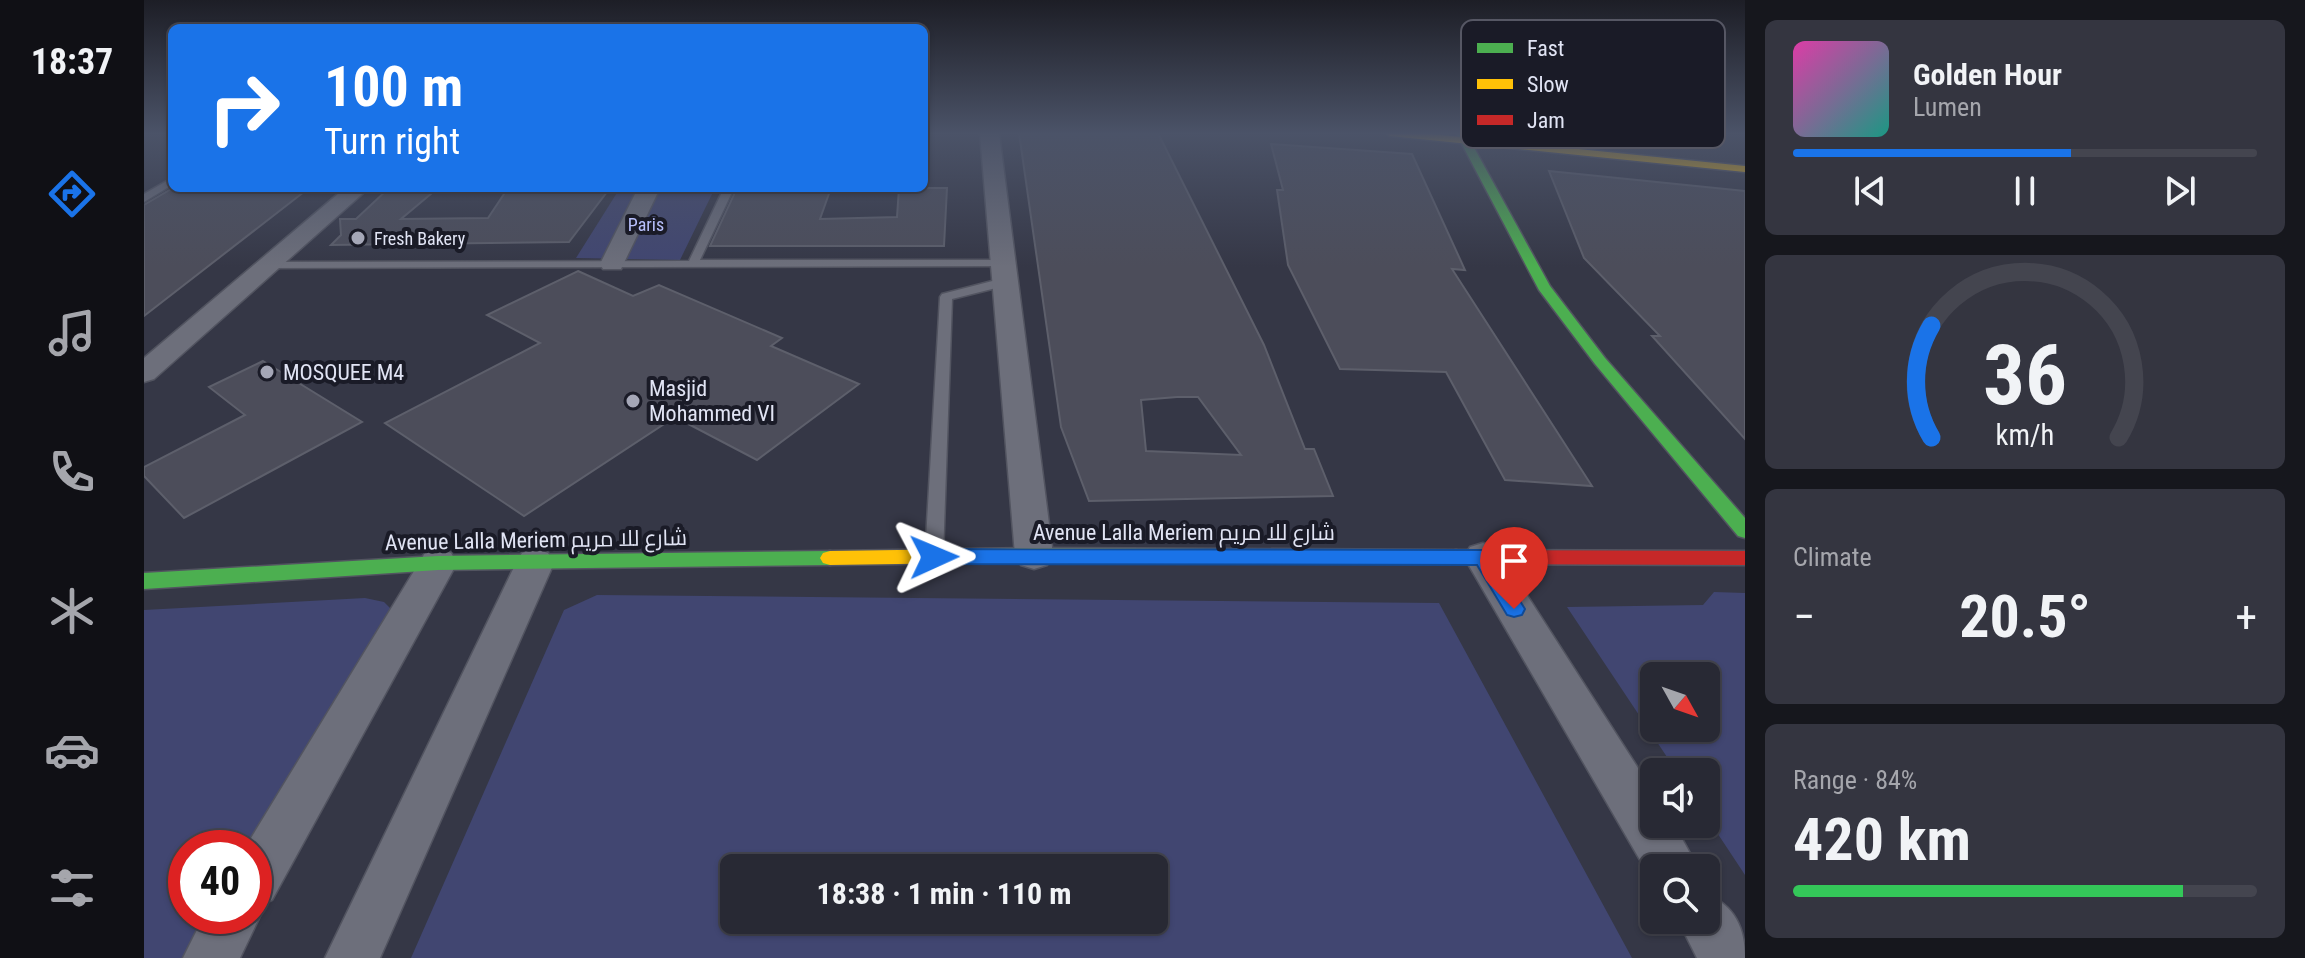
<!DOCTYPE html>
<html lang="en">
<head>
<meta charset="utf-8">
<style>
	:root { --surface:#282934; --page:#343540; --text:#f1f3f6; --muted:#a5a6ac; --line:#44454f; --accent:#1a73e8 }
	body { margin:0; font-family:"Roboto Condensed",Cairo,sans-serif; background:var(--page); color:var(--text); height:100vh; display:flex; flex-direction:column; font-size:30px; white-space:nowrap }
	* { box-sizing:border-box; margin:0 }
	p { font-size:26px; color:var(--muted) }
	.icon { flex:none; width:44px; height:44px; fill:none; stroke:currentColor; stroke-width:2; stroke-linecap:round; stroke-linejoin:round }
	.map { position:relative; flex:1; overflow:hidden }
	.details { display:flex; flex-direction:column; gap:20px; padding:20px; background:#16171d; width:560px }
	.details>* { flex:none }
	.hud { position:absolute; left:24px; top:24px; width:760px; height:168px; border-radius:12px; box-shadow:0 2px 6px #0004,0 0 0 2px var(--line); background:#1a73e8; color:#fff; overflow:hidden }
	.needle { width:52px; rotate:130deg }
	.buttons { position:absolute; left:1496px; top:662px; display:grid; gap:16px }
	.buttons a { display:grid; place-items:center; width:80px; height:80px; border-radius:12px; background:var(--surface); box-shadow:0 2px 6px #0004,0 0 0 2px var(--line); font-size:40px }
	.speed { position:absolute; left:24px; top:830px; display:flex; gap:16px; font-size:40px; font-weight:700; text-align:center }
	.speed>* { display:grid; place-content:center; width:104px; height:104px; border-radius:50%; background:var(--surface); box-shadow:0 2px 6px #0004,0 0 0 2px var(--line); line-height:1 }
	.speed .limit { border:12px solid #d22; background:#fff; color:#111 }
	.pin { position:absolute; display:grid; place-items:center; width:68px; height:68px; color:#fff; margin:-82px -34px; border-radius:50% 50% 50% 0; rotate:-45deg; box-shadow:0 0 8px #0007 }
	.pin .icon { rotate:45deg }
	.me { position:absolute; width:88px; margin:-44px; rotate:89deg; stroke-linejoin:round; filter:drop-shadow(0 0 6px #0008) }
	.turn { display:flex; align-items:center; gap:28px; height:168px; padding:0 24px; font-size:36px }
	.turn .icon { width:104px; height:104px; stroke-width:2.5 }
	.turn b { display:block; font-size:56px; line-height:68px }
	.big { font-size:60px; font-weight:700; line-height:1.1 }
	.details .card { flex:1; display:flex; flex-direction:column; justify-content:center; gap:12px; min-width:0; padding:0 28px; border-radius:12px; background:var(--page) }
	.details .dial { align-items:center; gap:0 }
	.dial svg { height:208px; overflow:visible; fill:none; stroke:var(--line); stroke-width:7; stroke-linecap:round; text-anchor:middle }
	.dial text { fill:var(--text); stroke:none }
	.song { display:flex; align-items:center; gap:24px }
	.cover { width:96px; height:96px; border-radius:12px; background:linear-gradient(135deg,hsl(320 70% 55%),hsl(170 70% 35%)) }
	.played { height:8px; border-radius:4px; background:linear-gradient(90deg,var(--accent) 60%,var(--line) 60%) }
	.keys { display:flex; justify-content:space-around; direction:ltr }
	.heat { display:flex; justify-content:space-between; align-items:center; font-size:44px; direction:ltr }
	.charge { height:12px; border-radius:6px; background:linear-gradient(90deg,#34c759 84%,var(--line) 0) }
	.trip { position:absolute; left:576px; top:854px; width:448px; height:80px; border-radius:12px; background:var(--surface); box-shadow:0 2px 6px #0004,0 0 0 2px var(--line); font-weight:700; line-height:80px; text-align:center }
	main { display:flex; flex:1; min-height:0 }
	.tab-bar { display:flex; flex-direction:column; width:144px; justify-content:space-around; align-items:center; background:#101015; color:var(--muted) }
	.tab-bar .icon { width:56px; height:56px }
	.tab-bar .active { color:var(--accent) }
	.tab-bar b { font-size:36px; color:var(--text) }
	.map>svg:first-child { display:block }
	.green { fill:#414671; fill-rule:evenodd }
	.building { fill:#4c4d5a; stroke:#5d5f6b; stroke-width:2; fill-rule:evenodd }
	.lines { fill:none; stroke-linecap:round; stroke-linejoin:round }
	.lane-casing { stroke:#525460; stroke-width:3 }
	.street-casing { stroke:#525460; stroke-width:3 }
	.fast-casing { stroke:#525460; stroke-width:3 }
	.slow-casing { stroke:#525460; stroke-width:3 }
	.jam-casing { stroke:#525460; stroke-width:3 }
	.lane { fill:#6d6f7b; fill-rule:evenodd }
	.street { fill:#6d6f7b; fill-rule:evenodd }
	.fast { fill:#4caf50; fill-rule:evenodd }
	.slow { fill:#ffc107; fill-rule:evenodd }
	.jam { fill:#c62828; fill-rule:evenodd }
	.route { fill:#1a73e8; stroke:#114b97; stroke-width:2 }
	.poi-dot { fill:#a5a7b7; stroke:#1a1b27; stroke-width:3 }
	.labels { text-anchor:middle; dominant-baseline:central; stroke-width:8; stroke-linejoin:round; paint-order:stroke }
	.far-park-label { font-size:18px; fill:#b8c0fc; stroke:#1a1b27 }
	.far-poi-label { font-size:18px; fill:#e1e4f4; stroke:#1a1b27; text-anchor:start }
	.poi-label { font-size:22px; fill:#e1e4f4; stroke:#1a1b27; text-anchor:start }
	.street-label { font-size:22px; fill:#e1e4f4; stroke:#1a1b27 }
	.key { fill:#1a1b27; stroke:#565764; stroke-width:2 }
	.key-label { font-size:22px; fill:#e1e4f4 }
</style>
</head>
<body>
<main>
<nav class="tab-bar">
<b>18:37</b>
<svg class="icon active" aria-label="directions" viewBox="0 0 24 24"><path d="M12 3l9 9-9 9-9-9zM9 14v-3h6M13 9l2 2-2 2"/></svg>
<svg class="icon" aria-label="music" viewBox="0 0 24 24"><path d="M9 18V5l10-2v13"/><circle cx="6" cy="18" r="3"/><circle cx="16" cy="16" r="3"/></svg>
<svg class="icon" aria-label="phone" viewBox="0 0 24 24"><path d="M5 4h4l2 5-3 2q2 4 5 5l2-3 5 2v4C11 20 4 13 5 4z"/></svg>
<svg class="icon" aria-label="climate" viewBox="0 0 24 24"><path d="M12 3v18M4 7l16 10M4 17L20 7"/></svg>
<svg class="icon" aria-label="car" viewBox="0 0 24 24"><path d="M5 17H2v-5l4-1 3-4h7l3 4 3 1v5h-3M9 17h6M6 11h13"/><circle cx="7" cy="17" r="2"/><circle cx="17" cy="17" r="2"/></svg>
<svg class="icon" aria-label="filters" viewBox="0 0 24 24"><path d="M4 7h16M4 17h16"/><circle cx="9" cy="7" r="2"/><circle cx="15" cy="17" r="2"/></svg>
</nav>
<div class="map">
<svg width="1601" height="958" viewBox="0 0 1601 958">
	<rect width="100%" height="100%" fill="#353746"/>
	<path class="green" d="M 476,188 L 571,188 L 536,260 L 432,258 Z
		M 1570,592 L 1601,593 L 1601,875 L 1562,816 L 1562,772 L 1533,772 L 1423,607 L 1559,605 ZM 1510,676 L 1562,676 L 1562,728 L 1510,728 Z
		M 453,595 L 1295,603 L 1488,958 L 267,958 L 420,610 ZM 590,868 L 1010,868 L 1010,920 L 590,920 Z
		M 221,598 L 240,602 L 248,610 L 110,848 L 42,848 L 42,916 L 69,916 L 44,958 L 0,958 L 0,610 Z"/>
	<path class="building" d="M 875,133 L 1014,133 L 1120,345 L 1161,449 L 1170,449 L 1189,496 L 945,501 L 917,427 ZM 1033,397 L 1054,397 L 1097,455 L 1002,451 L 997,400 Z
		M 1127,144 L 1268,154 L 1321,270 L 1308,269 L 1448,486 L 1361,480 L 1302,372 L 1196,369 L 1144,265 L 1133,190 L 1139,190 Z
		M 1405,171 L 1601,191 L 1601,439 L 1508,336 L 1516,336 L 1440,258 Z
		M 29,188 L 165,188 L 0,316 L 0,205 Z
		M 245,188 L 294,188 L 257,219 L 344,218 L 364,188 L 466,188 L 425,242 L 187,245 L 197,235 L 196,219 L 212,219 Z
		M 593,188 L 687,188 L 676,219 L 753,217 L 755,188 L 803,188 L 800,246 L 566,246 Z
		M 434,271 L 489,296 L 515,285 L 638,338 L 627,346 L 715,384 L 613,460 L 531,417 L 380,516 L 241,423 L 396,343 L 343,315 Z
		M 119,361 L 218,422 L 40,518 L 0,476 L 0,467 L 101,415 L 65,387 Z"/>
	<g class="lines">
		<g class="lane-casing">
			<path id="lane" d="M 28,178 L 28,185 L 0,202 L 0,194 Z
				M 580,188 L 590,188 L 556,260 L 857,260 L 863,263 L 857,266 L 125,268 L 119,265 L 125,262 L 545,261 Z
				M 860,278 L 866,282 L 864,285 L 808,299 L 799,557 L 796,562 L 784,562 L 781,557 L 796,297 L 798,294 Z"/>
		</g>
		<g class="street-casing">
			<path id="street" d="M 836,133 L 855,133 L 909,555 L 903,565 L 890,569 L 877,565 L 871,555 Z
				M 201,188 L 225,188 L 10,379 L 0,382 L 0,358 Z
				M 494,188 L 516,188 L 477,269 L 459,269 L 456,264 Z
				M 1339,543 L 1352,547 L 1510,793 L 1510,824 L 1530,824 L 1554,868 L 1510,868 L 1510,884 L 1320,557 L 1326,547 Z
				M 294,549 L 307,553 L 313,563 L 128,900 L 113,907 L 116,916 L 96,958 L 39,958 L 60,916 L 110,916 L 110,848 L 101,848 L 281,553 Z
				M 391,549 L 404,553 L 410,563 L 236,958 L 181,958 L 372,563 L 378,553 Z
				M 1562,894 C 1591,906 1601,928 1601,958 L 1553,958 L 1534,920 L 1562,920 Z"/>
		</g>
		<g class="fast-casing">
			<path id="fast" d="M 1312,133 L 1322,133 L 1406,286 L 1461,358 L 1601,518 L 1601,538 L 1594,536 L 1451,364 L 1395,290 Z
				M 686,551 L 693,553 L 696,558 L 693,563 L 686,565 L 294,570 L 0,589 L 0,573 L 294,556 Z"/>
		</g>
		<g class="slow-casing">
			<path id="slow" d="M 1241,133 L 1278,133 L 1601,166 L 1601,172 L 1246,136 Z
				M 890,548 L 1312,550 L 1319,552 L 1322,557 L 1319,562 L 1312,564 L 890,562 L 686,565 L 679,563 L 676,558 L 679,553 L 686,551 Z"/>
		</g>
		<g class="jam-casing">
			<path id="jam" d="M 1312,550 L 1601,551 L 1601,565 L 1312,564 L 1305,562 L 1302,557 L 1305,552 Z"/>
		</g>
		<use href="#lane" class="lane"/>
		<use href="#street" class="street"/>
		<use href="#fast" class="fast"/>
		<use href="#slow" class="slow"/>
		<use href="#jam" class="jam"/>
	</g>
	<linearGradient id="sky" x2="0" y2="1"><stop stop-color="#1d1e26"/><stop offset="0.5" stop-color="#4b5368"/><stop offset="1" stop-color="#4b5368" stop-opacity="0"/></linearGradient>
	<rect width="1601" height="267" fill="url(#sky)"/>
	<path class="route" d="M 790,549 L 1339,550 L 1346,552 L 1381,609 L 1378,615 L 1370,617 L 1363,615 L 1333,565 L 790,564 L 783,562 L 780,557 L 783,552 Z"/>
	<g class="poi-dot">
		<circle cx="214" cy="238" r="8"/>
		<circle cx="123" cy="372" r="8"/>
		<circle cx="489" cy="401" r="8"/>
	</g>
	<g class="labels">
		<g class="far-park-label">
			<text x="502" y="224">Paris</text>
		</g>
		<g class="far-poi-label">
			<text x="230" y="238">Fresh Bakery</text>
		</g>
		<g class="poi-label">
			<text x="139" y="372">MOSQUEE M4</text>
			<text x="505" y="388">Masjid<tspan x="505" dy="25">Mohammed VI</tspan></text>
		</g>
		<g class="street-label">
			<text x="1040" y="532">Avenue Lalla Meriem شارع للا مريم</text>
			<text transform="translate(392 540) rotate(-1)">Avenue Lalla Meriem شارع للا مريم</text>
		</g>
	</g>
	<rect x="1317" y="20" width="264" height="128" rx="12" class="key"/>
	<rect x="1333" y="43" width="36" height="10" fill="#4caf50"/>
	<rect x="1333" y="79" width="36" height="10" fill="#ffc107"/>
	<rect x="1333" y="115" width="36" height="10" fill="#c62828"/>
	<g class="key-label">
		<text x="1383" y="56">Fast</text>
		<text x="1383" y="92">Slow</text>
		<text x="1383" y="128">Jam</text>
	</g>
</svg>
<div class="buttons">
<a><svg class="needle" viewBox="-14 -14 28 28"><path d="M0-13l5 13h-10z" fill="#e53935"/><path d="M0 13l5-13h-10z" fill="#a5a6ac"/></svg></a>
<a><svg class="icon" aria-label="sound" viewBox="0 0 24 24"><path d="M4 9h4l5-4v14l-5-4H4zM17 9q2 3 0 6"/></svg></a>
<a><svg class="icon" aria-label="search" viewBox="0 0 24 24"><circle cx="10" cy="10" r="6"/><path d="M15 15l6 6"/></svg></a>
</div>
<div class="speed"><div class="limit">40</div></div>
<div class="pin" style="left:1370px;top:609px;background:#d93025"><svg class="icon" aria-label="arrive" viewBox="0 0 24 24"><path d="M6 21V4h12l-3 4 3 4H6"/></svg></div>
<svg class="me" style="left:790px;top:557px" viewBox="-20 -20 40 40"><path d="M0-17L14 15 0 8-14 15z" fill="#1a73e8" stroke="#fff" stroke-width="4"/></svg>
<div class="trip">18:38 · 1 min · 110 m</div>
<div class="hud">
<div class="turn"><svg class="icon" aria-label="right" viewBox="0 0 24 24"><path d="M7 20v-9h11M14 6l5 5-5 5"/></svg><div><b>100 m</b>Turn right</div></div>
</div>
</div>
<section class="details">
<div class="card">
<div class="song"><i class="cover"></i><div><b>Golden Hour</b><p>Lumen</p></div></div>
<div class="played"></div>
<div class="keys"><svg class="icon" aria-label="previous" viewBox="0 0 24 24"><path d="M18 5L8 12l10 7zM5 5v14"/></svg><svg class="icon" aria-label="pause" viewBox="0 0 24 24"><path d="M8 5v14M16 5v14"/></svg><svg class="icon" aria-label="next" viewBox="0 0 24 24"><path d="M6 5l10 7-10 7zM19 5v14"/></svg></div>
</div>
<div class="card dial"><svg viewBox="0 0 100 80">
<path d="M14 69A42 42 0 1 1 86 69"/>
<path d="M14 69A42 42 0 0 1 14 26" stroke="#1a73e8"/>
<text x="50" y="56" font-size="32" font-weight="700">36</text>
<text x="50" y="72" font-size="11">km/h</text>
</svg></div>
<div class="card"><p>Climate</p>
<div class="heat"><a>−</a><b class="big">20.5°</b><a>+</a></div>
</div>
<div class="card"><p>Range · 84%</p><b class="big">420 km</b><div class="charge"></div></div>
</section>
</main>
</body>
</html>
